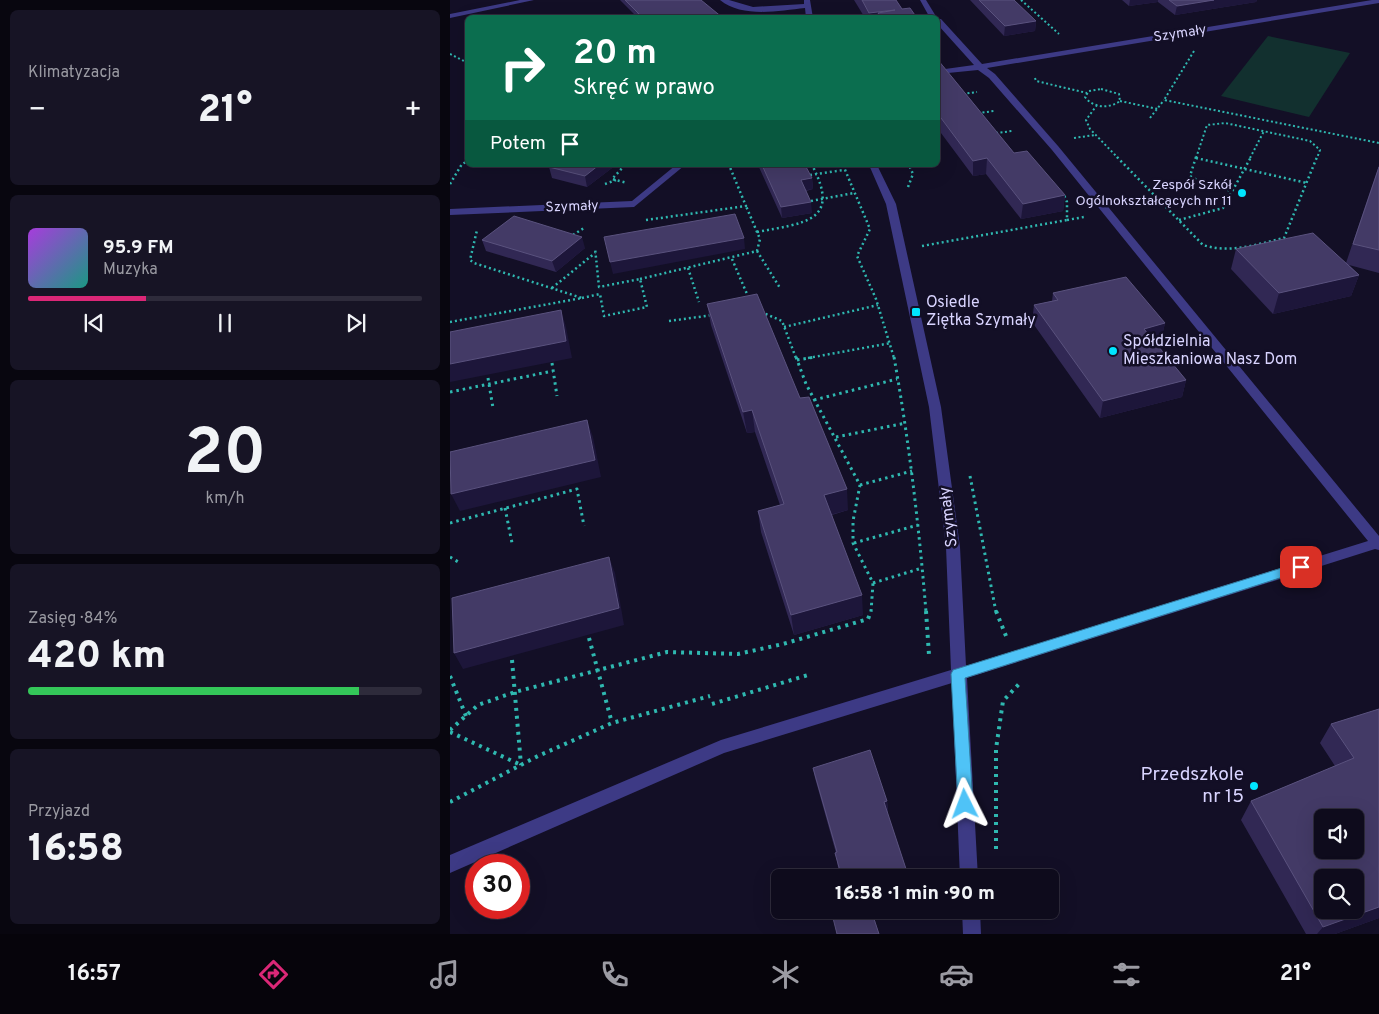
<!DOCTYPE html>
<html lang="pl">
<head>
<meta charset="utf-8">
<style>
	:root { --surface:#0e0b1c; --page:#171425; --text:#f1f3f6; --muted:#9b9ba3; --line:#2e2b3b; --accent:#db2777 }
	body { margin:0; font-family:Overpass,sans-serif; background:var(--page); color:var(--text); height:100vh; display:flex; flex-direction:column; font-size:19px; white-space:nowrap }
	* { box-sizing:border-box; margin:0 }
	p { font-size:16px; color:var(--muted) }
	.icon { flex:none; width:28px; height:28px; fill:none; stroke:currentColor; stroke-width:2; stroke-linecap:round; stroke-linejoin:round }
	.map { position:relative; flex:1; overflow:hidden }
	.side { display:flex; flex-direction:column; gap:10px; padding:10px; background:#08060f; width:450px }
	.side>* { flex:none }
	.hud { position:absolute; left:15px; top:15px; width:475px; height:152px; border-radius:8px; box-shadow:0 5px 20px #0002,0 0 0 1px var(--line); background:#0b6e4f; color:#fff; overflow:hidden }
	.fabs { position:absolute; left:864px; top:809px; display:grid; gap:10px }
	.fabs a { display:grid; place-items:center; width:50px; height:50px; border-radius:8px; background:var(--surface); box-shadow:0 5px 20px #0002,0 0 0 1px var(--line); font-size:25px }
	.speed { position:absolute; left:15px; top:854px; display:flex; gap:10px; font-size:25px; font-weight:700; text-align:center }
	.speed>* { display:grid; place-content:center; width:65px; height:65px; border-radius:50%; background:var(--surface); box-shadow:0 5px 20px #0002,0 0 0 1px var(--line); line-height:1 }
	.speed .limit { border:8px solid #d22; background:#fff; color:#111 }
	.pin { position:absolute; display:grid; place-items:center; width:42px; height:42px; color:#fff; margin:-21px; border-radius:10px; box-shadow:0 2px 8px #0006 }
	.me { position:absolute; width:55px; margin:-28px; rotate:357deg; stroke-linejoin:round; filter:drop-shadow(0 0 4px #0008) }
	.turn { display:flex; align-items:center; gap:18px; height:105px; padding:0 25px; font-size:22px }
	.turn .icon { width:65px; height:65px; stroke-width:2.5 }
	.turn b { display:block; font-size:35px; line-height:42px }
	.then { display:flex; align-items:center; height:48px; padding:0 25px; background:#0003; gap:10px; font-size:19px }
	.big { font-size:38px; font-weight:800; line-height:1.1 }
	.side .widget { flex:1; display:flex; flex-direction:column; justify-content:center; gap:8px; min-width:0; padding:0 18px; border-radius:8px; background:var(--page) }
	.side .dial { align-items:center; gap:0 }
	.dial b { font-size:65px; line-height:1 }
	.song { display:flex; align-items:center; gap:15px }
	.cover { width:60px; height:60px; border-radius:8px; background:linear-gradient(135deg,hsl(280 70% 55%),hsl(170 70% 35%)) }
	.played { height:5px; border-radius:2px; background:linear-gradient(90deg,var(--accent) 30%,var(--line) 30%) }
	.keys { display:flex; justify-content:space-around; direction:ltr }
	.heat { display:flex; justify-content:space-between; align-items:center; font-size:28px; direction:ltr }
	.charge { height:8px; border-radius:4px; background:linear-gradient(90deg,#34c759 84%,var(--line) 0) }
	.trip { position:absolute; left:321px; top:869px; width:288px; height:50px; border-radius:8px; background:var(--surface); box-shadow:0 5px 20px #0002,0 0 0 1px var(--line); font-weight:800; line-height:50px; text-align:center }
	.tabs { display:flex; height:80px; justify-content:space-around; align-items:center; background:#06040b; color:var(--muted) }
	.tabs .icon { width:35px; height:35px }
	.tabs .on { color:var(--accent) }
	.tabs b { font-size:22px; color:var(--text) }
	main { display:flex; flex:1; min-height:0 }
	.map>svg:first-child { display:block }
	.green { fill:#12302f }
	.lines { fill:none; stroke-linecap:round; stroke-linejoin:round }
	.path-far3 { stroke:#2fb8b0; stroke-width:2; stroke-dasharray:2 2.5; stroke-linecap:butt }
	.path-far2 { stroke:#2fb8b0; stroke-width:2.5; stroke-dasharray:2 3; stroke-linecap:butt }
	.path-far1 { stroke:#2fb8b0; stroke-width:3; stroke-dasharray:2.5 4; stroke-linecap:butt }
	.path { stroke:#2fb8b0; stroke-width:4; stroke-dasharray:3 5; stroke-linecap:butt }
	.service { fill:#3d3a85; fill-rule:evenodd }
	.minor { fill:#3d3a85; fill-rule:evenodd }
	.wall { fill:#312854 }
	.shaded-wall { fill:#1d163a }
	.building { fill:#433a66; stroke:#5a527e; fill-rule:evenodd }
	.route { fill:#4fc3f7; stroke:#337fa1 }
	.poi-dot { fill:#00e5ff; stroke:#130f26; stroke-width:2 }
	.labels { text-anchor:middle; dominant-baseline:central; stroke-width:5; stroke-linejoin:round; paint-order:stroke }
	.far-street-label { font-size:14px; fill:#d9d4ff; stroke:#130f26 }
	.far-poi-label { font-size:14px; fill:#d9d4ff; stroke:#130f26; text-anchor:end }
	.poi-label { font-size:16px; fill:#d9d4ff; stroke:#130f26; text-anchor:start }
	.street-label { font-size:16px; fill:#d9d4ff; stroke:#130f26 }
	.near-poi-label { font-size:19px; fill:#d9d4ff; stroke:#130f26; text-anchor:end }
</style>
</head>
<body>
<main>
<section class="side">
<div class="widget"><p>Klimatyzacja</p>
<div class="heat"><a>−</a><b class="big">21°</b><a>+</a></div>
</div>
<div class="widget">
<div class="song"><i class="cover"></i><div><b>95.9 FM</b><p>Muzyka</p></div></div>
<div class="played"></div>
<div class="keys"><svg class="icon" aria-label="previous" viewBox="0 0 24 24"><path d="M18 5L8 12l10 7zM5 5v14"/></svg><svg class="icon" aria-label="pause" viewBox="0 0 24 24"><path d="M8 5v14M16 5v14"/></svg><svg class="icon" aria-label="next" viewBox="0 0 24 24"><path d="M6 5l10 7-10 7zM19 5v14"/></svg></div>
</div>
<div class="widget dial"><b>20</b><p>km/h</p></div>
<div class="widget"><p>Zasięg · 84%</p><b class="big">420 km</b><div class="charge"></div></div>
<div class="widget"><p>Przyjazd</p><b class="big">16:58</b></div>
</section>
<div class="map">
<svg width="929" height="934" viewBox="0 0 929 934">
	<rect width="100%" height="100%" fill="#130f26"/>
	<path class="green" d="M 818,36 L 900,53 L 859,117 L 771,96 Z"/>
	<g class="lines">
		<path class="path-far3" d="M 571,0 L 609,34
			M 744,51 L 714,100 L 929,143
			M 0,54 L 18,63
			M 585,78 L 586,81 L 637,93
			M 651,89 L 669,94 L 670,101 C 659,109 643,108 635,97 L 639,91 Z
			M 513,94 L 527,92
			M 670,101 L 708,109
			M 647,105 L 636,120 L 640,129 L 668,158
			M 528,113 L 544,111
			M 700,118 L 714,100
			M 546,133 L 562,131
			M 624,138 L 645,135
			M 746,158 L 757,125 L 775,123 L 860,141 L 870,150 L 867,158
			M 800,158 L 814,131"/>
		<path class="path-far2" d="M 667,157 L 753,245 C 781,254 807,244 834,238 L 867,157
			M 746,157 L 740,176 L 754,184 L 782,191
			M 746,158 L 857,183
			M 175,165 L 162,179 L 177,183
			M 393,165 L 420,229 L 407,256 L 426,299 L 444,358
			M 360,175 L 394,170
			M 0,184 L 12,164 L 18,161
			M 155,184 L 166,180
			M 458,187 L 463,174 L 459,165
			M 361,201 L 404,193
			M 196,220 L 296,206 L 279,165
			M 617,220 L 634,217
			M 729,220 L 773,208 L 801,157
			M 307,232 C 354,223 392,222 362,165
			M 123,235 L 134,228
			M 472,246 L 617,220 L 617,202 L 614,195
			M 307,251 L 330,288
			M 282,259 L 297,294
			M 238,268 L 249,302
			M 190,279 L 307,251 L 310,239 L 296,206
			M 102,288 L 145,253
			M 132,298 L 150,294 L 154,316 L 197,307 L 190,279 L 149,287 L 145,248
			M 311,312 L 332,321 L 346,358
			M 219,321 L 263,315
			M 0,322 L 132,298 L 24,263 L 20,260 L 27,230
			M 334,327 L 428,305
			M 358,358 L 441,343"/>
		<path class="path-far1" d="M 346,357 L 356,384 L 410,485 L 403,521 L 403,543 L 423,583 L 421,612
			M 444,357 C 459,441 469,526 476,612
			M 347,360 L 365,357
			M 102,363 L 107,396
			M 38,378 L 43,408
			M 0,392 L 103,371
			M 364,400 L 447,379
			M 386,437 L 456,423
			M 520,476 L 546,612
			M 410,485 L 462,471
			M 55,508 L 62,543
			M 0,523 L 127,489 L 134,526
			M 404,543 L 468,525
			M 0,557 L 10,563
			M 423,583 L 472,568"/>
		<path class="path" d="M 476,611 L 479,655
			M 546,611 L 556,636
			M 139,638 L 162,723
			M 62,660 L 71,765
			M 0,676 L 16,716
			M 262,704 L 358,675
			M 0,730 L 28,705 L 65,692 L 217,652 L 288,654 L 333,644 L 418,619 L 421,611
			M 0,732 L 71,765
			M 0,802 L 88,756 L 162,723 L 260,696
			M 546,849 L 546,749 L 553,701 L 569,684 L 568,680"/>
		<path class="service" d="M 70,0 L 84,0 L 0,18 L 0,14 Z"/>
		<path class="minor" d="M 270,0 L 279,0 L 303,7 L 354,4 L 354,0 L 360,0 L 363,18 L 356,18 L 355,8 C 328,11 292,18 270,0 Z
			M 470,0 L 476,0 L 487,18 L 480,18 Z
			M 922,0 L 929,0 L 929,3 L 537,68 L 545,74 L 608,146 L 929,536 L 929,550 L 925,549 L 517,678 L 528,878 L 510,878 L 502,683 L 274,753 L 0,873 L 0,855 L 271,740 L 501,670 L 496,547 L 479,407 L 436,204 L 419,165 L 427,165 L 446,204 L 491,407 L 510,547 L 516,666 L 918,541 L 602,150 L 539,78 L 528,70 L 488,74 L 488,70 L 524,65 L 488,25 L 488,19 L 491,19 L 532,64 Z
			M 226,165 L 235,165 L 184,207 L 0,215 L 0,209 L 182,201 Z
			M 512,910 L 530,910 L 531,934 L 513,934 Z"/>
	</g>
	<path class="wall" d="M 170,0 L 251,0 L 185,15 Z
		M 404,0 L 446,0 L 452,9 L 467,18 L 415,18 Z
		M 520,0 L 564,0 L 586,21 L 585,31 L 554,36 Z
		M 672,0 L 807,0 L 806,2 L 725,15 L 708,2 L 679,6 Z
		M 488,60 L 564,153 L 615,195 L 613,211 L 571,219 L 536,174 L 523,176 L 488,129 Z
		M 308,165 L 355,165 L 362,178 L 363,189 L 356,191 L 362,213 L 332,218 Z
		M 929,165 L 929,273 L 899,265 L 909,275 L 901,296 L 823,314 L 781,269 L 786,249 L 896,263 Z
		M 99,167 L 162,168 L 137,187 L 102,178 Z
		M 32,240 L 135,248 L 106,272 L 36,251 Z
		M 603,293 L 715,323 L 711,340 L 705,342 L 736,380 L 732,397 L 650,418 L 582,322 L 584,305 L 602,301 Z
		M 257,304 L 350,398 L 398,510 L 382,515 L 413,615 L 344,635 L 311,532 L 308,511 L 330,505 L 305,432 L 297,433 L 261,325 Z
		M 929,709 L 929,918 L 885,934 L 856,934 L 791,820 L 801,801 L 885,766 L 870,743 L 881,724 Z
		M 363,768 L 437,801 L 438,811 L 437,812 L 459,878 L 390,878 L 387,862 L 386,853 L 365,778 Z
		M 381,910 L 434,910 L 423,914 L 429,934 L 387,934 Z"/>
	<path class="shaded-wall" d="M 680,0 L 708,0 L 708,2 L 679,6 Z
		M 764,0 L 807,0 L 806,2 L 725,15 L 727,6 Z
		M 445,10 L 428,13 L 428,18 L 420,18 L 419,13 Z
		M 586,21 L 585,31 L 554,36 L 555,26 Z
		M 537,158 L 536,174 L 523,176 L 523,161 Z
		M 149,165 L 162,165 L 162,168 L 137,187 L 135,176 Z
		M 362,178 L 363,189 L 352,191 L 351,180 Z
		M 615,195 L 613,211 L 571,219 L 573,204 Z
		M 361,202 L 362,213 L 332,218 L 331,207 Z
		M 132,237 L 135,248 L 106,272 L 102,261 Z
		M 294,238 L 295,249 L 163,274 L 160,262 Z
		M 909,275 L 901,296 L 823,314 L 829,293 Z
		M 111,310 L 116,327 L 122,358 L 0,382 L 0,364 Z
		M 715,323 L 711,340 L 690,345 L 694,329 Z
		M 736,380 L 732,397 L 650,418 L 653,401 Z
		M 302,410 L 305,432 L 297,433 L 293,412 Z
		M 137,420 L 143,437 L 151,477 L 10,511 L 1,494 Z
		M 397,489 L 398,510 L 376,516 L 374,495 Z
		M 159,557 L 165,573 L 174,625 L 13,669 L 4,653 Z
		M 412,595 L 413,615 L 344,635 L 341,615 Z
		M 437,801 L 438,811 L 434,813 L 434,802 Z
		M 929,907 L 929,918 L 885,934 L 867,934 L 873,927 Z
		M 420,910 L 435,910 L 421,915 Z"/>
	<path class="building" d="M 175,0 L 251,0 L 273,18 L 167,18 L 189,14 Z
		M 412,0 L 446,0 L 452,9 L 460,8 L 467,18 L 431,18 L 428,13 L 445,10 L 419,13 Z
		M 529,0 L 564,0 L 586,21 L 555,26 Z
		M 719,0 L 764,0 L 727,6 Z
		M 488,60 L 564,153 L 577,151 L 615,195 L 573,204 L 537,158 L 523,161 L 488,114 Z
		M 101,165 L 149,165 L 135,176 L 99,167 Z
		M 312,165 L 355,165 L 362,178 L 351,180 L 361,202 L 331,207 Z
		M 929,167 L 929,250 L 903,244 Z
		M 285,214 L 294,238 L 160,262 L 154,237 Z
		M 64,216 L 132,237 L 102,261 L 32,240 Z
		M 863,233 L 909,275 L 829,293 L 786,249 Z
		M 676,277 L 715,323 L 694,329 L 736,380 L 653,401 L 584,305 L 608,300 L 603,293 Z
		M 307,294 L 350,398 L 359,397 L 397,489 L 374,495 L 412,595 L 341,615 L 308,511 L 334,504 L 302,410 L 293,412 L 257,304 Z
		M 111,310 L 116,341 L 0,364 L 0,332 Z
		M 137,420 L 145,460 L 1,494 L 0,452 Z
		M 159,557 L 169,608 L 4,653 L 2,598 Z
		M 929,709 L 929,907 L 873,927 L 801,801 L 904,758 L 881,724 ZM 872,818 L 905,818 L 905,850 L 872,850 ZM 872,878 L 905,878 L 905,910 L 872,910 Z
		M 420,750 L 437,801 L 434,802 L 459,878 L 392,878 L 385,853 L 387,852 L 363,768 Z
		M 381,910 L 421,910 L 429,934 L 387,934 Z"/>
	<path class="route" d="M 851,562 L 857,567 L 855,570 L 515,678 L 523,804 L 521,809 L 515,811 L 510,809 L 508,804 L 501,674 L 503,670 Z"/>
	<g class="poi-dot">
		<circle cx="792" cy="193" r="5"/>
		<rect x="461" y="307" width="10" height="10" rx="2.5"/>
		<circle cx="663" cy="351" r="5"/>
		<circle cx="804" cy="786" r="5"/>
	</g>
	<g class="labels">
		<g class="far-street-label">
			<text transform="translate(730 34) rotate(-9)">Szymały</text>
			<text transform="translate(122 207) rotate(-2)">Szymały</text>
		</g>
		<g class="far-poi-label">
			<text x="782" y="185">Zespół Szkół<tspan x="782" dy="16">Ogólnokształcących nr 11</tspan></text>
		</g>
		<g class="poi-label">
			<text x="476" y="303">Osiedle<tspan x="476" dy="18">Ziętka Szymały</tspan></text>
			<text x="673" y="342">Spółdzielnia<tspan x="673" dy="18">Mieszkaniowa Nasz Dom</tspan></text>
		</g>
		<g class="street-label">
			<text transform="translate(499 517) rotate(-97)">Szymały</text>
		</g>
		<g class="near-poi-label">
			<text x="794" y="775">Przedszkole<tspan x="794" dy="22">nr 15</tspan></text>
		</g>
	</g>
</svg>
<div class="fabs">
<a><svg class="icon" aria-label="sound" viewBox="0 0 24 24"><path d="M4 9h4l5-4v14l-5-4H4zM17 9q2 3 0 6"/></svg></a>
<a><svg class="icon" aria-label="search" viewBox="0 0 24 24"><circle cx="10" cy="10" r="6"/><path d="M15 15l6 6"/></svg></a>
</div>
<div class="speed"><div class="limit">30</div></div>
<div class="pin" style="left:851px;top:567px;background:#d93025"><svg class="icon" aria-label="arrive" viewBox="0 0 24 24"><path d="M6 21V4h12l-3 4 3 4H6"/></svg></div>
<svg class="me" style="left:515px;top:804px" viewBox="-20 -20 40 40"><path d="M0-17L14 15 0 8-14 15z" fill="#4fc3f7" stroke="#fff" stroke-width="4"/></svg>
<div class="trip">16:58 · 1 min · 90 m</div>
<div class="hud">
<div class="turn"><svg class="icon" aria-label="right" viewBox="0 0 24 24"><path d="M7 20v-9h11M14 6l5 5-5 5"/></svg><div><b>20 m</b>Skręć w prawo</div></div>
<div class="then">Potem<svg class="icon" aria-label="arrive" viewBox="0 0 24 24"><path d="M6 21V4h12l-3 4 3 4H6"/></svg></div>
</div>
</div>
</main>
<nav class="tabs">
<b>16:57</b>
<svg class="icon on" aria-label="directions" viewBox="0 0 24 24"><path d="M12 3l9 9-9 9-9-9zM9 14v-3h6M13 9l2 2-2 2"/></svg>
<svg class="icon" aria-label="music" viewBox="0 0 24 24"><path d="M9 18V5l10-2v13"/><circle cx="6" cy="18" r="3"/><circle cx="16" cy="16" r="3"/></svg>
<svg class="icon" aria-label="phone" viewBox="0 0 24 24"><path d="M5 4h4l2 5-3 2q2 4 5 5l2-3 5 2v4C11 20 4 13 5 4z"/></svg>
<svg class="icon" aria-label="climate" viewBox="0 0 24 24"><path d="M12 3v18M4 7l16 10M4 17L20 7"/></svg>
<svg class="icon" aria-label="car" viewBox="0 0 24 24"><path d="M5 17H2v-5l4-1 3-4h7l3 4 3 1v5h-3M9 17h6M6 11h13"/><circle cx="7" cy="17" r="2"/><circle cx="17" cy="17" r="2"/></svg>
<svg class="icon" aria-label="filters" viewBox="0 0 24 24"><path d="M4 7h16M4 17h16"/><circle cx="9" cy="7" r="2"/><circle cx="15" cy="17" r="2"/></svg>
<b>21°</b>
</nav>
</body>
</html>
